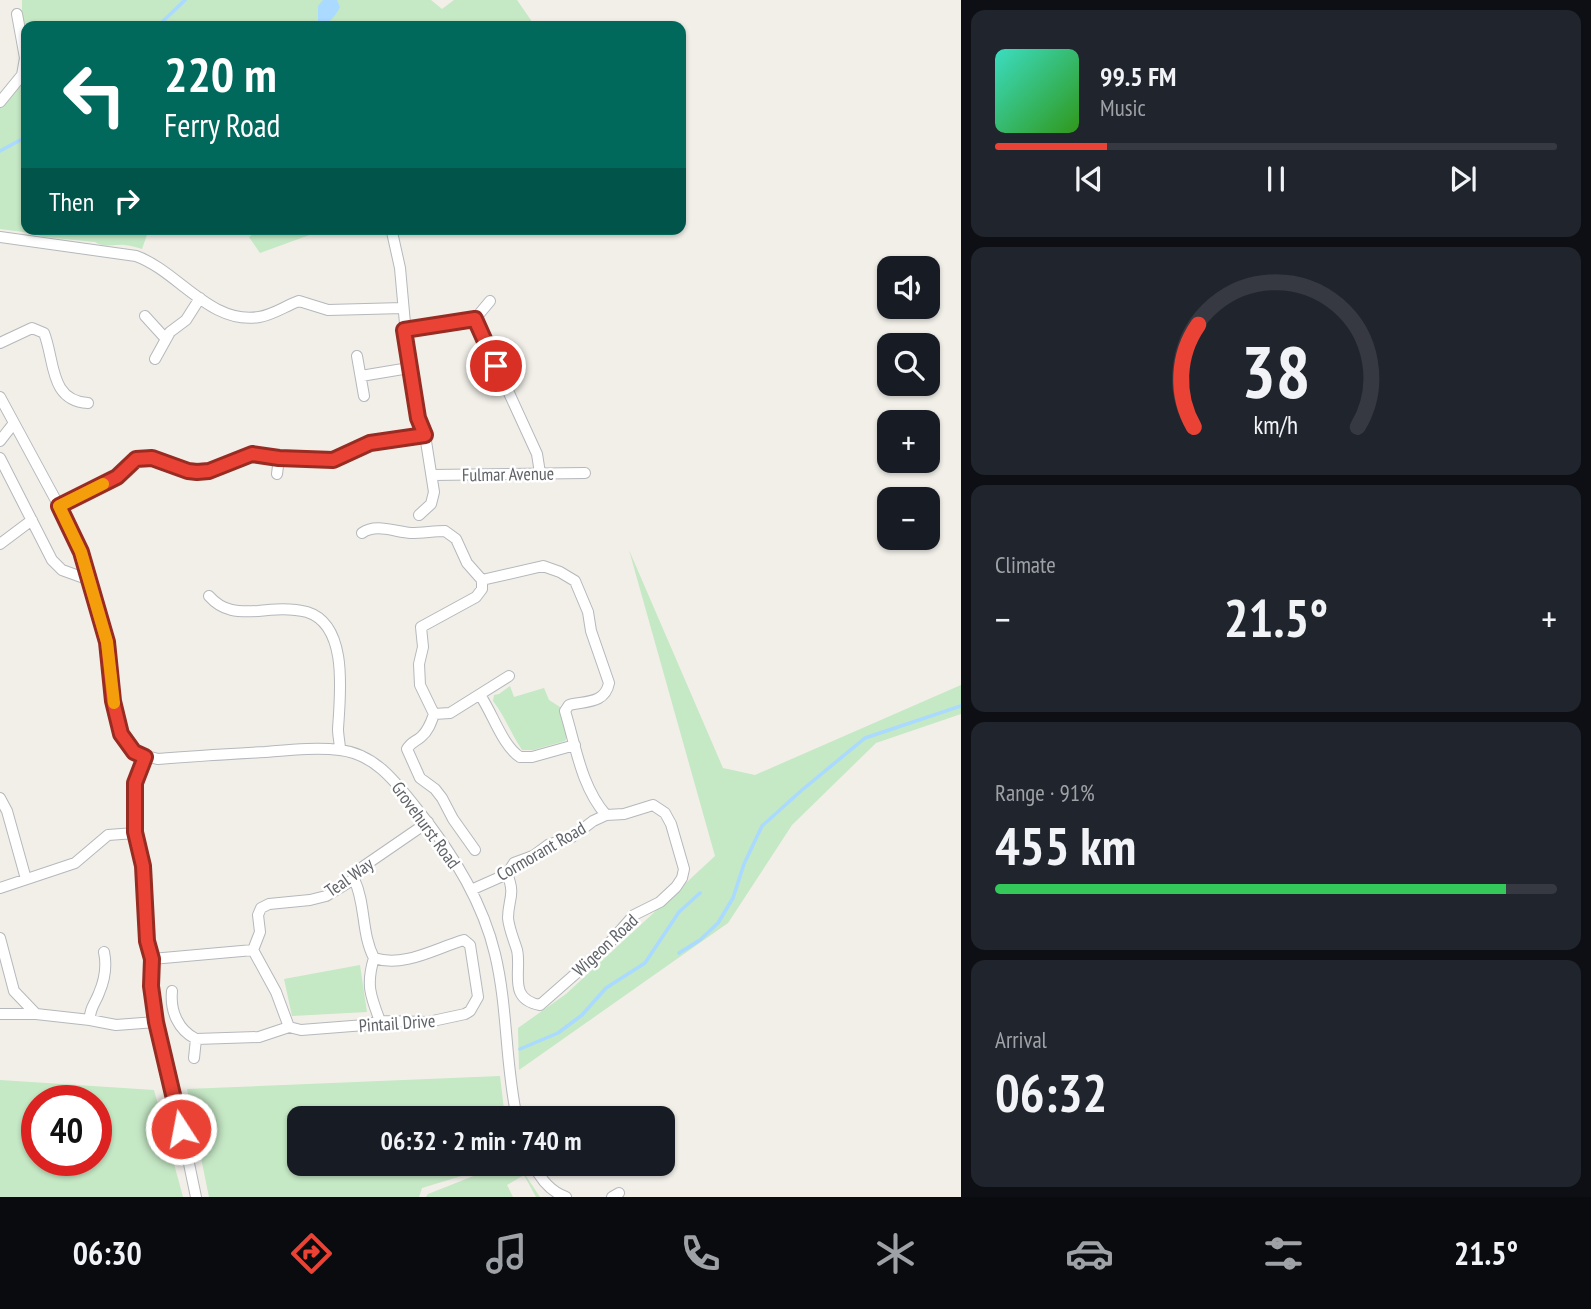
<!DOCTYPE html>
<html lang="en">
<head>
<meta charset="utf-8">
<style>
	:root { --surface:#171b24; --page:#20242c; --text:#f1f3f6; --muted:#9ea1a6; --line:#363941; --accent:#ea4335 }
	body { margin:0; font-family:"PT Sans Narrow",sans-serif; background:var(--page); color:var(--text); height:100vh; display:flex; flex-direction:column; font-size:26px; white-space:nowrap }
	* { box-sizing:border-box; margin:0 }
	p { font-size:23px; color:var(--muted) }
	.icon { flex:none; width:38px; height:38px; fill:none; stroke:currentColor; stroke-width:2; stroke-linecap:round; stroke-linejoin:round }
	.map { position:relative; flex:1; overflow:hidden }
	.panel { display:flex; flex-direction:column; gap:10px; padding:10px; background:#0d0f14; width:630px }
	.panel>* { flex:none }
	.banner { position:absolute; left:21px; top:21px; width:665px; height:214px; border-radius:14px; box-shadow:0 2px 5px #0004; background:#00695c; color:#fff; overflow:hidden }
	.buttons { position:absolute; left:877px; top:256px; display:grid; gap:14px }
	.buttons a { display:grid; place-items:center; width:63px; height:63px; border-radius:14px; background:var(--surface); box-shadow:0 2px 5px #0004; font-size:35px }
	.speed { position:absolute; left:21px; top:1085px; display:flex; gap:14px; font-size:35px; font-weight:700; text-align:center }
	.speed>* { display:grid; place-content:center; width:91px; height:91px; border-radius:50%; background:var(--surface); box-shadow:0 2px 5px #0004; line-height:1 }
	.speed .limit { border:10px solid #d22; background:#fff; color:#111 }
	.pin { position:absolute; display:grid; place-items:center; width:60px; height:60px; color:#fff; margin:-30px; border:4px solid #fff; border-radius:50%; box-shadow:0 2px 7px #0007 }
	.me { position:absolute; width:77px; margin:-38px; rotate:349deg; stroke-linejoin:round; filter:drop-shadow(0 0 5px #0008) }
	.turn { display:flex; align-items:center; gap:24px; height:147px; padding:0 28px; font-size:32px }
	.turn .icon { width:91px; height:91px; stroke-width:2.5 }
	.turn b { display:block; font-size:49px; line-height:60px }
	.then { display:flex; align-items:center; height:66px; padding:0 28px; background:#0003; gap:14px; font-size:26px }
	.big { font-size:52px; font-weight:800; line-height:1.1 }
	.panel .tile { flex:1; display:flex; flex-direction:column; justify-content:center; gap:10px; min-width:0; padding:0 24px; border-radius:14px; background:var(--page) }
	.panel .dial { align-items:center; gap:0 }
	.dial svg { height:182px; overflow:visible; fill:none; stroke:var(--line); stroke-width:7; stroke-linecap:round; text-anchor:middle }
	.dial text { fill:var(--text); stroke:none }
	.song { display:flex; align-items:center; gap:21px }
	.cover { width:84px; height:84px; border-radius:10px; background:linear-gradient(135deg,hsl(170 70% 55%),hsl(110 70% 35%)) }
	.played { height:7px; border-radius:4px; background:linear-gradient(90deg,var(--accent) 20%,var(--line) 20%) }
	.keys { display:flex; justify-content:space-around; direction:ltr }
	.heat { display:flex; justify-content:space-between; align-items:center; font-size:38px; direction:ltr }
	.charge { height:10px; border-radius:5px; background:linear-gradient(90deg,#34c759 91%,var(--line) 0) }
	.trip { position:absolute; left:287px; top:1106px; width:388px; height:70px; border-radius:14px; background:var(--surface); box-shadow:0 2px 5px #0004; font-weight:800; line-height:70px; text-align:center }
	.dock { display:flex; height:112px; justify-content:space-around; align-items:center; background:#090b0e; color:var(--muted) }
	.dock .icon { width:49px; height:49px }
	.dock .on { color:var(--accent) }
	.dock b { font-size:32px; color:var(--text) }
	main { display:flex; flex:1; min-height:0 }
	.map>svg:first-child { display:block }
	.green { fill:#c5e8c5; fill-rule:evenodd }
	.water { fill:#aadaff }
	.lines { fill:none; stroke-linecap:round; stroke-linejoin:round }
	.stream { stroke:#aadaff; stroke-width:3.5 }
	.minor-casing { stroke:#b5b8bc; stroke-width:12 }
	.minor { stroke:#fff; stroke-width:10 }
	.route-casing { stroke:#982c22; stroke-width:18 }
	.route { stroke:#ea4335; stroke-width:12 }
	.slow { stroke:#f59e0b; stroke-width:12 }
	.labels { text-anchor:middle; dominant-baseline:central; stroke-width:5; stroke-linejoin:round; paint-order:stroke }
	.street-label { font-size:18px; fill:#5f6368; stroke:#fff }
</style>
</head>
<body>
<main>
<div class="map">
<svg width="961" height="1197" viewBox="0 0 961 1197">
	<rect width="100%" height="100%" fill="#f1efe8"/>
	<path class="green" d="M 22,0 L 431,0 L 442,9 L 454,0 L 517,0 L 535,26 L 39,26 L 38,23 L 27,25 L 22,22 Z
		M 26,80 L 26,229 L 149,229 L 142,249 C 135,247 125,244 118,245 C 109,245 103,247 95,242 L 44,237 L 31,233 L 0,229 L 0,108 Z
		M 260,229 L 326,229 L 260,253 L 249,237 Z
		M 629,550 L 723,768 L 755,775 L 961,685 L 961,714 L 876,743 L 792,825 L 728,923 L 519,1070 L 518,1028 L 566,994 L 715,856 Z
		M 510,686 L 514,697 L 544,688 L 549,700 L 563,709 L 568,735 L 565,741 L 533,750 L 522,750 C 511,734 505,716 493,701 L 494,695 L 499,694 Z
		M 360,965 L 367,1012 L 292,1016 L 284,979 Z
		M 500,1076 L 505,1118 L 299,1118 L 299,1164 L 501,1164 L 422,1188 L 419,1197 L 209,1197 L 187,1089 Z
		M 0,1080 L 154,1090 L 183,1197 L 0,1197 ZM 37,1101 L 96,1101 L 96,1160 L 37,1160 Z
		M 504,1164 L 518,1164 L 540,1197 L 536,1197 L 524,1175 L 507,1185 L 513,1197 L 426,1197 L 428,1194 Z"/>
	<path class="water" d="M 323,0 L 337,0 L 340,7 C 336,15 329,24 321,26 L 318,23 L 318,6 Z"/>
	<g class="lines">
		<path class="stream" d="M 158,26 L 185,0
			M 0,151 L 26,137
			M 679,953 L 700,940 L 718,923 L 733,898 L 744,864 L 762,826 L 802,790 L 865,738 L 961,706
			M 520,1049 L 558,1033 L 582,1015 L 606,988 L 645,963 L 679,912 L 700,893"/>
		<g class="minor-casing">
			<path id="minor" d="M 0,102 L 22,75 L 25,58 L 17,14
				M 392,232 L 400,268 L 409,368 L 418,418 L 425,435 L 434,492 L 431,504 L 419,515
				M 0,237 L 136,256 C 178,271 210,325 259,317 C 273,315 285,306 299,301 L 328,310 L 403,308
				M 145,316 L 165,338
				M 475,319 L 490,301
				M 404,329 L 475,319 L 537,454 L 540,473
				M 0,343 L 32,328 L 44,333 C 55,360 49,401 88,403
				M 357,356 L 364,396
				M 155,359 L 170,332 L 186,320 L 200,298
				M 361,376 L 409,368
				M 0,397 L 59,506 L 81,552 L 107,642 L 117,723 C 124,745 136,755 158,759 C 194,756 229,754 265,752 C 289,750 316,747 340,750 C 374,754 394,780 414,805 C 450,849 482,899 495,954 C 508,1008 505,1064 517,1118
				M 0,441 L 14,423
				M 0,458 L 52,560 L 62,570 L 87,579
				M 277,474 L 279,458
				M 432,475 L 585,473
				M 59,506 L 117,477 L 136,459 L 152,458 L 188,471 L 197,472 L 209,471 L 252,454 L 325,461 L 370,443 L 425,435
				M 362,533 C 376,523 395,532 411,533 C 423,533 434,531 445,531 L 456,539 L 467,563 L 482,580
				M 0,544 L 32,520
				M 209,596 C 223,612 238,612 258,611 C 273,609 292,608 307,612 C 349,625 340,695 338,729 C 338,736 340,743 340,750
				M 480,695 C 493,714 502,745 520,757 L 532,757 L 575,745
				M 434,714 L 420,685 L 419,664 L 423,647 L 421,627 L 476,597 L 482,589 L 482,580 L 543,566 L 560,572 L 575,581 L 588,612 L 591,631 L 609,683 C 605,704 585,701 569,705 L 565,711 C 576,747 581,786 606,815 L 593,821 L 572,837 L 548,845 L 533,856 L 514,863 L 507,874 L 471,890
				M 145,757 L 135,783 L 135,833 L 143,866 L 147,941 L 152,959 L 151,986 L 162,1051 L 174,1092 L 196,1197
				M 0,798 L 7,811 L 26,879
				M 475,850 L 453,819 L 442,798 L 435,789 L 420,778 L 407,749 C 411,742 415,742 421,737 C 428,731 431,723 434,714 L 450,713 L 509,676
				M 507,874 C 516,895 508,899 508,918 C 509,929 514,940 517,950 C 522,971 507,999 540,1005 L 606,947 L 634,915 L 660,902 L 676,887 L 682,878 L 684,869 L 671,824 L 665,813 L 653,805 L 624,814 L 606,815
				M 354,879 C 366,904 361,933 374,958 C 366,984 370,995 380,1021
				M 0,888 L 75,863 L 108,835 L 135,833
				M 0,938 L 14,991 L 36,1014
				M 152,959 L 253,950
				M 172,991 C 170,1011 178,1030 196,1039 L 194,1058
				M 0,1014 L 36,1014 L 90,1020 L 116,1025 L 156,1022
				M 90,1020 C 89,1009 96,1002 99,993 C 105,979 107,966 104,952
				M 289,1027 L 276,992 L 253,950 L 260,932 L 258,915 L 261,908 L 269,904 L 310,900 L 326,896 L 354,879 L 364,866 L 428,822
				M 196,1039 L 259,1037 L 289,1027 L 301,1030 L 365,1025 L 380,1021 L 428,1022 L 465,1014 L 470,1011 L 478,997 L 470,945 L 464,940 C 436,948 404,968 374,958
				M 533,1164 C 540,1178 551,1192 566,1197
				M 612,1197 L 619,1193"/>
		</g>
		<use href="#minor" class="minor"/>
	</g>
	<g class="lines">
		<g class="route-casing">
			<path id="route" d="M 181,1129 L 156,1022 L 151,986 L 152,959 L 147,941 L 143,866 L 135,832 L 135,783 L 145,757 L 134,752 L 121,734 L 113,701 L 107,642 L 81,552 L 59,506 L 117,477 L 136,459 L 152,458 L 188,471 L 197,472 L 209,471 L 252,454 L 279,458 L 333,460 L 370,443 L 425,435 L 418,418 L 404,330 L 475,319 L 496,366"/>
		</g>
		<use href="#route" class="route"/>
		<path class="slow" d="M 103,484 L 59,506 L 81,552 L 107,642 L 114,703"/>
	</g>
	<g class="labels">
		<g class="street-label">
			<text transform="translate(508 474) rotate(-1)">Fulmar Avenue</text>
			<text transform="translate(426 825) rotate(54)">Grovehurst Road</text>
			<text transform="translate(541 851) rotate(-30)">Cormorant Road</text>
			<text transform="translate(349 877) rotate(-35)">Teal Way</text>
			<text transform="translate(605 945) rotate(-43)">Wigeon Road</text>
			<text transform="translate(397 1023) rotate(-4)">Pintail Drive</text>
		</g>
	</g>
</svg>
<div class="buttons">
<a><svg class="icon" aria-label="sound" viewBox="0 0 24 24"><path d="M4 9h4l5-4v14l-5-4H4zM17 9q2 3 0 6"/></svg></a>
<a><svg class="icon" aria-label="search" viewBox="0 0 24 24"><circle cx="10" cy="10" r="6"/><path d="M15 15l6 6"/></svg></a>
<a>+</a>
<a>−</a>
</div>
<div class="speed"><div class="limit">40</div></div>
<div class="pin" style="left:496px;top:366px;background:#d93025"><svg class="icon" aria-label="arrive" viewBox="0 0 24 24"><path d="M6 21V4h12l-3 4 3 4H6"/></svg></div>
<svg class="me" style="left:181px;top:1129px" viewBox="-20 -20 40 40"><circle r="17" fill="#ea4335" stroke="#fff" stroke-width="3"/><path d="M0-11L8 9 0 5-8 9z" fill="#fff"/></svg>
<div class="trip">06:32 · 2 min · 740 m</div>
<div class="banner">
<div class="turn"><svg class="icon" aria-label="left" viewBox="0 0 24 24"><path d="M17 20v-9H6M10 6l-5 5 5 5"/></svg><div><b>220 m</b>Ferry Road</div></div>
<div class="then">Then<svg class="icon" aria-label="right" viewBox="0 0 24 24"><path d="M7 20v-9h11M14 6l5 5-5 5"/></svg></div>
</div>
</div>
<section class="panel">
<div class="tile">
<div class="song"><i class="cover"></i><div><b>99.5 FM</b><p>Music</p></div></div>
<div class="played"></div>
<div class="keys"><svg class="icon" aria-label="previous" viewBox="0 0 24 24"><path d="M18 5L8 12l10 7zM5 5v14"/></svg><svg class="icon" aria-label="pause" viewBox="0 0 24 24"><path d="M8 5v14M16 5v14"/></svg><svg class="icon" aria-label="next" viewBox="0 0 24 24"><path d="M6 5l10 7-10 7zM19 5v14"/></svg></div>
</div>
<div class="tile dial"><svg viewBox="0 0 100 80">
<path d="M14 69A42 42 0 1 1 86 69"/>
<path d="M14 69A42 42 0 0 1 16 24" stroke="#ea4335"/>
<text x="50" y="56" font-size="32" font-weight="700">38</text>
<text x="50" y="72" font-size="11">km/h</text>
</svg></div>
<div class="tile"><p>Climate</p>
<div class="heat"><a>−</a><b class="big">21.5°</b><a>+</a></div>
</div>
<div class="tile"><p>Range · 91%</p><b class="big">455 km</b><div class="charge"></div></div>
<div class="tile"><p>Arrival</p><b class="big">06:32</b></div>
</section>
</main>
<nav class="dock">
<b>06:30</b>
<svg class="icon on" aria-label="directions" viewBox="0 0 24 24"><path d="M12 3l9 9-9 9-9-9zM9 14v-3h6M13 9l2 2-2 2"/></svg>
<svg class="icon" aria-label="music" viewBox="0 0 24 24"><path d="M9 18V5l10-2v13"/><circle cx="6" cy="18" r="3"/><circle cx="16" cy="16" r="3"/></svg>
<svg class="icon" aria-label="phone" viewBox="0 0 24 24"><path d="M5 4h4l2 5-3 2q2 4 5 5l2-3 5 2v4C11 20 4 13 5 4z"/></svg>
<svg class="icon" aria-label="climate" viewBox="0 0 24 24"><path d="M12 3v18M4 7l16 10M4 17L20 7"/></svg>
<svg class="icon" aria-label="car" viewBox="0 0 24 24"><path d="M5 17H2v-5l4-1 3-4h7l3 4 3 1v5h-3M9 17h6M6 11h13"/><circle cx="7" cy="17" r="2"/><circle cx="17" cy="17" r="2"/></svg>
<svg class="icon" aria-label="filters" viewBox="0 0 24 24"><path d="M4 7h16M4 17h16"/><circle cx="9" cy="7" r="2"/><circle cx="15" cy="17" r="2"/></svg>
<b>21.5°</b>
</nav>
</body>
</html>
